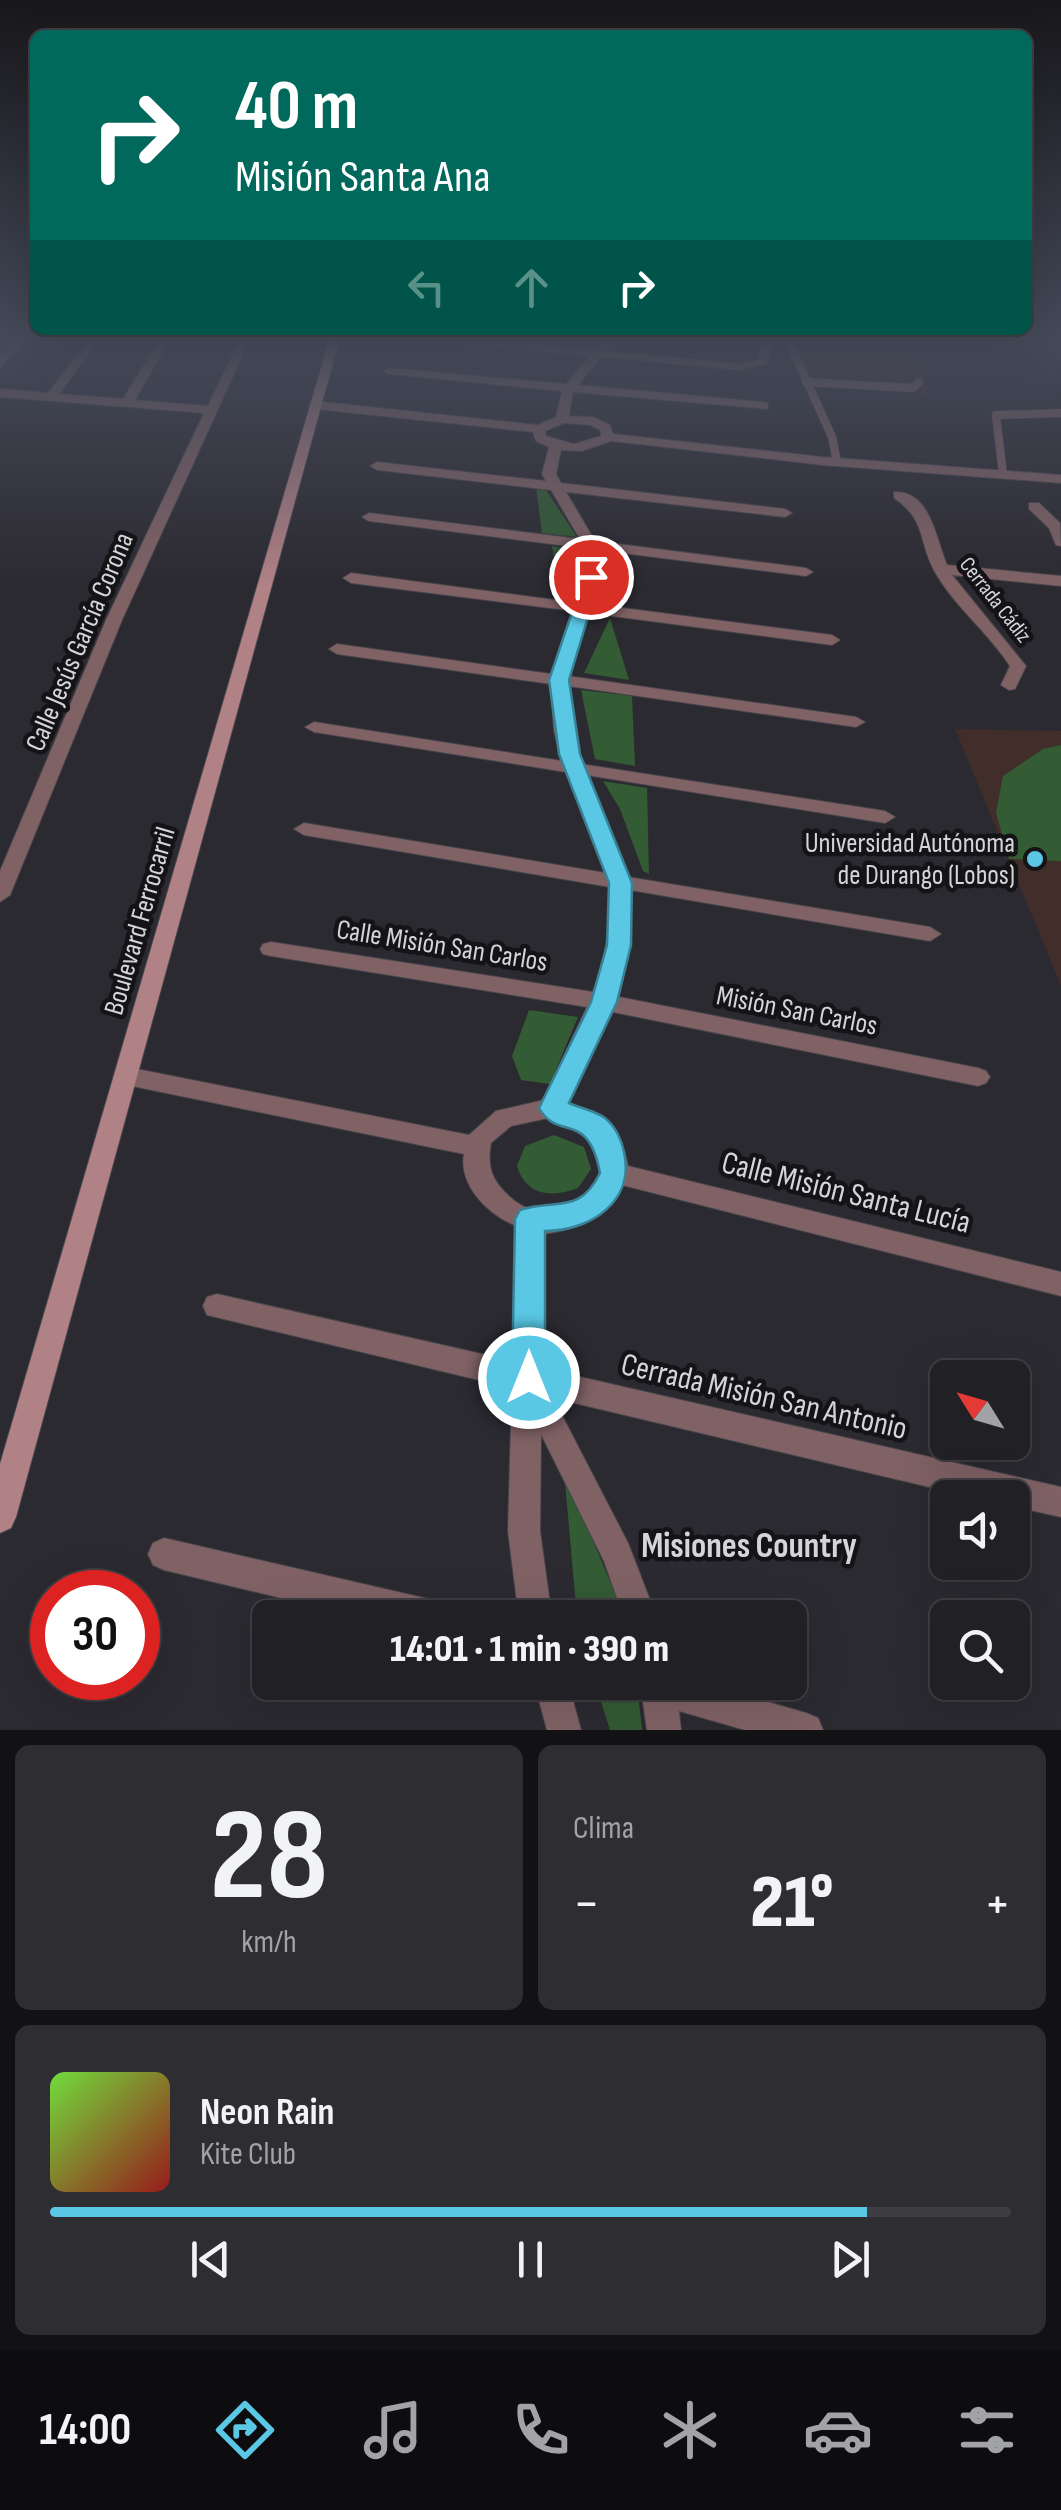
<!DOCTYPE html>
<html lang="es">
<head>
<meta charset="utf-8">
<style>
	:root { --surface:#212025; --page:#2d2d32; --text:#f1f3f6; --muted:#a2a3a7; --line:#3e3e42; --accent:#5ac8e5 }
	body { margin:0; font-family:"Sofia Sans Condensed",sans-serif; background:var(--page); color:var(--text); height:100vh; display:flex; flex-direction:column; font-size:38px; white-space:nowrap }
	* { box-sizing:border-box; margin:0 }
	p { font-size:32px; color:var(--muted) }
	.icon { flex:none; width:55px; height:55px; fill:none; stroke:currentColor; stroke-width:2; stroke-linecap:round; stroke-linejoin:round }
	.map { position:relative; height:1730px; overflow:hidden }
	.side { display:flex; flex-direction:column; gap:15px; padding:15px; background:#121214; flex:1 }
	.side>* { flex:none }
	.banner { position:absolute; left:30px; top:30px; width:1002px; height:305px; border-radius:15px; box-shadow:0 10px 40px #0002,0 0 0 2px var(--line); background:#00695c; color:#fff; overflow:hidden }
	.needle { width:65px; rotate:307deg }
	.buttons { position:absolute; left:930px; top:1360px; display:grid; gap:20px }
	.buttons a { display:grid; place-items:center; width:100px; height:100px; border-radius:15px; background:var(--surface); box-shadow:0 10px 40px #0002,0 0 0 2px var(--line); font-size:50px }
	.speed { position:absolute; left:30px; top:1570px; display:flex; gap:20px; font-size:50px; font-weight:700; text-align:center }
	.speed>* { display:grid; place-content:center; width:130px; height:130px; border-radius:50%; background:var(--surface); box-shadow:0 10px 40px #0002,0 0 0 2px var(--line); line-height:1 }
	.speed .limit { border:15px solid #d22; background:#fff; color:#111 }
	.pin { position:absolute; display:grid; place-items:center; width:85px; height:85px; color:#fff; margin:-42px; border:5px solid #fff; border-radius:50%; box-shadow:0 2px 10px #0007 }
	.me { position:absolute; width:110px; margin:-55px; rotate:0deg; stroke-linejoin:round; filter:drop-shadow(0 0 8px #0008) }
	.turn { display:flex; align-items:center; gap:35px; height:210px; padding:0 40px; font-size:45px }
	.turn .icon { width:130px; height:130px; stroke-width:2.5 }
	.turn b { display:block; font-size:70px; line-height:85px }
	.lanes { display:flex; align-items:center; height:95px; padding:0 40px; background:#0003; justify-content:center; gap:50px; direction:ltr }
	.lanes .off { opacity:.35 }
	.big { font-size:75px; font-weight:800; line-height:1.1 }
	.side .tile { flex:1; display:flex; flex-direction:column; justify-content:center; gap:15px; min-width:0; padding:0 35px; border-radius:15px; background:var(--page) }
	.side .dial { align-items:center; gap:0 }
	.dial b { font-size:130px; line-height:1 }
	.song { display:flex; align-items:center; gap:30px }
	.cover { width:120px; height:120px; border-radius:15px; background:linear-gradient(135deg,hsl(100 70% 55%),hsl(0 70% 35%)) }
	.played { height:10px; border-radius:5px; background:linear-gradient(90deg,var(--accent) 85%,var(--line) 85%) }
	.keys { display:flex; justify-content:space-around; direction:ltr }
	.heat { display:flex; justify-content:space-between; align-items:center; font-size:55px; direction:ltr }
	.side .tiles { flex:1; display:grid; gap:15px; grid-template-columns:1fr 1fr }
	.tile:last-child { grid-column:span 2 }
	.trip { position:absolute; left:252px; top:1600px; width:555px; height:100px; border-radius:15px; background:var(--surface); box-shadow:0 10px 40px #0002,0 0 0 2px var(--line); font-weight:800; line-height:100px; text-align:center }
	.tab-bar { display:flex; height:160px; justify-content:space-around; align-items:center; background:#0d0d0f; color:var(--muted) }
	.tab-bar .icon { width:70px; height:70px }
	.tab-bar .selected { color:var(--accent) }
	.tab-bar b { font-size:45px; color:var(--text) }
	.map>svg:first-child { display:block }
	.education { fill:#412d29 }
	.green { fill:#335b34 }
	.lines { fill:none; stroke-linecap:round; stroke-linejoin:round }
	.service-casing { stroke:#47454c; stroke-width:9 }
	.minor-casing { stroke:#47454c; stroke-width:2 }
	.secondary-casing { stroke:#47454c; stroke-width:2 }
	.service { stroke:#806265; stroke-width:8 }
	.minor { fill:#806265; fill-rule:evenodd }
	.secondary { fill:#b08185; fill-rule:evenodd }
	.route { fill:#5ac8e5; stroke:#3a8295; stroke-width:2.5 }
	.poi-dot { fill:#5ac8e5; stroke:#141316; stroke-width:4 }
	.labels { text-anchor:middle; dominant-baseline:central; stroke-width:9; stroke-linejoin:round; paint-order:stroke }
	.far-street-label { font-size:22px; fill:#d5d4d8; stroke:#141316 }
	.street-label { font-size:28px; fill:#d5d4d8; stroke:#141316 }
	.poi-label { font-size:28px; fill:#d5d4d8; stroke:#141316; text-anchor:end }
	.near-street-label { font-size:32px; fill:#d5d4d8; stroke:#141316 }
	.near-neighbourhood-label { font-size:35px; font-weight:bold; fill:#d5d4d8; stroke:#141316 }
</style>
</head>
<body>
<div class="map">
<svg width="1061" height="1730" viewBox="0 0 1061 1730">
	<rect width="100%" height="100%" fill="#2c2a31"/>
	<path class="education" d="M 788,341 L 912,341 L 928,394 L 807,385 Z
		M 955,729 L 1061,731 L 1061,986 Z"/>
	<path class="green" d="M 536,487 L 544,487 L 577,537 L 542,533 Z
		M 552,546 L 584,552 L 585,573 L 575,599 L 560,597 Z
		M 610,618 L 629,680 L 584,673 Z
		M 581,690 L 632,696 L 635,766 L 595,759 Z
		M 1061,745 L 1061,861 L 1009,859 L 996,813 L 1003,776 L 1043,749 Z
		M 603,781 L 647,788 L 649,874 L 643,871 L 620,809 Z
		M 529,1010 L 578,1017 L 550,1084 L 521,1080 L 512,1056 Z
		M 554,1135 L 584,1147 L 591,1169 L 578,1188 C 552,1198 526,1196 517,1166 L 525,1146 Z
		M 564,1471 L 625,1617 L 577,1617 Z
		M 595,1683 L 637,1683 L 642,1730 L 610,1730 Z"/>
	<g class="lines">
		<g class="service-casing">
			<path id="service" d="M 790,344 L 832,437 L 837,462
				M 806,382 L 913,388 L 919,382
				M 1003,474 L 996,415 L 1061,413"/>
		</g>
		<g class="minor-casing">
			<path id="minor" d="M 13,341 L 24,341 L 0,367 L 0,357 Z
				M 88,341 L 99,341 L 59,394 L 123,399 L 159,341 L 169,341 L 135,400 L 208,406 L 239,341 L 249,341 L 122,620 L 10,895 L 0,902 L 0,871 L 106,620 L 204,413 L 0,397 L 0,389 L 48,393 Z
				M 458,341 L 496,341 L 595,350 L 603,341 L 614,341 L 606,351 L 740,364 L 757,360 L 764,341 L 774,341 L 766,364 L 740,370 L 601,357 L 578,385 L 764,402 L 768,403 L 768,409 L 573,392 L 569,416 L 593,417 L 610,425 L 613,434 L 823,457 L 1061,475 L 1061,483 L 823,465 L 611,441 L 582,451 L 561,450 L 556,474 L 561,483 L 785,509 L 792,513 L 785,517 L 566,492 L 595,541 L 806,568 L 813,572 L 806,576 L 598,550 L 599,580 L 592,604 L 832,635 L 840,640 L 832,645 L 589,613 L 568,676 L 856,717 L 865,722 L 856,727 L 568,686 L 572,731 L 581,764 L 885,811 L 895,817 L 885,823 L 586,775 L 628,877 L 930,927 L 941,934 L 930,941 L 630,890 L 628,949 L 614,996 L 978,1068 L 986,1071 L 990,1077 L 986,1083 L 978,1086 L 608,1011 L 567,1103 C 598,1113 622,1133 628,1166 L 1061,1272 L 1061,1296 L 622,1185 C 603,1219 580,1229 543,1234 L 541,1368 L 1061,1487 L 1061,1517 L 1012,1506 L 1012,1498 L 976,1498 L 553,1398 L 628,1543 L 657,1618 L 624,1618 L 604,1561 L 541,1434 L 540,1531 L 552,1618 L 519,1618 L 508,1531 L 512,1388 L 207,1315 L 203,1306 L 207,1297 L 217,1294 L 513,1361 L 517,1226 C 490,1216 458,1186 464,1154 L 127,1085 L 119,1082 L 115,1076 L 119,1070 L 127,1067 L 469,1135 L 496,1111 L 544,1100 L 587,1007 L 271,956 L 263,954 L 260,949 L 263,944 L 271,942 L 593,992 C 607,958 610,924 610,887 L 304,835 L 294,829 L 304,823 L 606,873 L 566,772 L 314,732 L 305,727 L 314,722 L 562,761 L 554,731 L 551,684 L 337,654 L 329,649 L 337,644 L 551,674 L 574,611 L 351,583 L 343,578 L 351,573 L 578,603 L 584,580 L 583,548 L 369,521 L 362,517 L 369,513 L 580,539 L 551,490 L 377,470 L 370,466 L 377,462 L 546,481 L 542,474 L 549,447 L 536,441 L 533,432 L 315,409 L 309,405 L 315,401 L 538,425 L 556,417 L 562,391 L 389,374 L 383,371 L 389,368 L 566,384 L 590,356 L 463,344 ZM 564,423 L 590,425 L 600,430 L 601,436 L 574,444 L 546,436 L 545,431 ZM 553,1117 C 658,1156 563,1246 510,1197 C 491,1180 487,1167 491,1143 L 511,1126 Z
				M 894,492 C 931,490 936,540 947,565 L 1061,576 L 1061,586 L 952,575 L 1026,666 L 1015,689 L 1009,690 L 1001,685 L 1010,666 C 988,632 955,607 935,572 C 918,542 927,520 894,498 Z
				M 1029,503 L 1039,503 L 1060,523 L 1061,546 L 1056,545 L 1049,528 L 1029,509 Z
				M 164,1538 L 437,1601 L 449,1606 L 453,1618 L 365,1618 L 164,1570 L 153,1565 L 148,1554 L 153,1543 Z
				M 534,1682 L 568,1682 L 581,1730 L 547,1730 Z
				M 640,1682 L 700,1682 L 806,1713 L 818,1718 L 823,1730 L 745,1730 L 679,1711 L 681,1730 L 647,1730 Z"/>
		</g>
		<g class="secondary-casing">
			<path id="secondary" d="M 329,341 L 339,341 L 16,1517 L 11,1528 L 0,1533 L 0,1464 Z"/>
		</g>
		<use href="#service" class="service"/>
		<use href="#minor" class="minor"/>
		<use href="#secondary" class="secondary"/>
	</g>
	<linearGradient id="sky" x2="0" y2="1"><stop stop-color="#18171b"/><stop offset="0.58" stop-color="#454a5a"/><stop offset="1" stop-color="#454a5a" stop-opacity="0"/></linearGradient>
	<rect width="1061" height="583" fill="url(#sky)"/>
	<path class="route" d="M 585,574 L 600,577 L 569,680 L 580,754 L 632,883 L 631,945 L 617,1002 L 569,1103 C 580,1108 596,1111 605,1118 C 615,1126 622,1140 624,1152 C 635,1201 591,1231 545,1231 L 545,1378 L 540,1389 L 529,1394 L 517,1389 L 512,1378 L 515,1219 L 520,1210 C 555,1198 579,1216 600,1173 C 588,1109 558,1142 539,1108 L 591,1002 L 607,945 L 609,883 L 559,754 L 549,680 Z"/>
	<circle class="poi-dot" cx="1035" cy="859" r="10"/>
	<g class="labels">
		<g class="far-street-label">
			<text transform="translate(995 600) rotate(52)">Cerrada Cádiz</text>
		</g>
		<g class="street-label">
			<text transform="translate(80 642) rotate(-67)">Calle Jesús García Corona</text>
			<text transform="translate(140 921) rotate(-74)">Boulevard Ferrocarril</text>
			<text transform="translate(442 946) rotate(9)">Calle Misión San Carlos</text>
			<text transform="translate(797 1011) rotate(11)">Misión San Carlos</text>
		</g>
		<g class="poi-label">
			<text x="1015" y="843">Universidad Autónoma<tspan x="1015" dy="32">de Durango (Lobos)</tspan></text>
		</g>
		<g class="near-street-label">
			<text transform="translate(846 1193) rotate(14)">Calle Misión Santa Lucía</text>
			<text transform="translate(764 1397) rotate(13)">Cerrada Misión San Antonio</text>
		</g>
		<g class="near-neighbourhood-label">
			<text x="749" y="1546">Misiones Country</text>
		</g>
	</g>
</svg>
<div class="buttons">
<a><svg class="needle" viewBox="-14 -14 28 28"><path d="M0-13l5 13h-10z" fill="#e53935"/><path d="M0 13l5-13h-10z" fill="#a2a3a7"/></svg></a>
<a><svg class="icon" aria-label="sound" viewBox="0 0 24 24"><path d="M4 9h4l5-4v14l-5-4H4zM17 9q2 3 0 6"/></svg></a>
<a><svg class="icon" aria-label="search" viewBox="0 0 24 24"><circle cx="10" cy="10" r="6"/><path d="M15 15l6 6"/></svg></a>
</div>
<div class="speed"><div class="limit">30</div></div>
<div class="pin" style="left:591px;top:577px;background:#d93025"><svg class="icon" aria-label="arrive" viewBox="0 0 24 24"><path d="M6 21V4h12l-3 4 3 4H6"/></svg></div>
<svg class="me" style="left:529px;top:1378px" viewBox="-20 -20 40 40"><circle r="17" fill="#5ac8e5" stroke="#fff" stroke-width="3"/><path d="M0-11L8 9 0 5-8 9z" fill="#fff"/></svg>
<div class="trip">14:01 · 1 min · 390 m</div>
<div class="banner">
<div class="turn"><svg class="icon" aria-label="right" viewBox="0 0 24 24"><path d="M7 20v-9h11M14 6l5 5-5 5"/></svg><div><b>40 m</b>Misión Santa Ana</div></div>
<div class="lanes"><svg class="icon off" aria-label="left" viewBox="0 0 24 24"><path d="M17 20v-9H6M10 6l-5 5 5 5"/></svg><svg class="icon off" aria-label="ahead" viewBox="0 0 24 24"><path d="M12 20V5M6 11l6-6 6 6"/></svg><svg class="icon" aria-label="right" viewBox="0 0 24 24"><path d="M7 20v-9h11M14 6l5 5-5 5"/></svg></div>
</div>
</div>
<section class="side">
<div class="tiles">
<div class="tile dial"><b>28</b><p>km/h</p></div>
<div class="tile"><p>Clima</p>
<div class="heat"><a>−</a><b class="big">21°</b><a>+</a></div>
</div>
<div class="tile">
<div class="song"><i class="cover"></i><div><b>Neon Rain</b><p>Kite Club</p></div></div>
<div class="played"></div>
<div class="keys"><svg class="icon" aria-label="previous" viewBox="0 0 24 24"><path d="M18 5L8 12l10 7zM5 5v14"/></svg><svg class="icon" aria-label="pause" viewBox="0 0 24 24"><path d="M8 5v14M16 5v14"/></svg><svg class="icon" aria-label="next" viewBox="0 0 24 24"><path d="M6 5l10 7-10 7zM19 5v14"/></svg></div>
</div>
</div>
</section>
<nav class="tab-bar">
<b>14:00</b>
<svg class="icon selected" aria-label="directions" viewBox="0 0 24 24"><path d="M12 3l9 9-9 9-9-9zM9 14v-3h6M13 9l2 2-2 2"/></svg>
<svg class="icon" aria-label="music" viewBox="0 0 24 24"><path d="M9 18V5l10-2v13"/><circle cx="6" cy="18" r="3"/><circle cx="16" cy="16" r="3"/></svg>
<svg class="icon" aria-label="phone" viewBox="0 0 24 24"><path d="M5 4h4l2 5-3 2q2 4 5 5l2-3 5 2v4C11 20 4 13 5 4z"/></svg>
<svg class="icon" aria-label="climate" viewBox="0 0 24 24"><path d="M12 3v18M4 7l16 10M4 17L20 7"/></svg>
<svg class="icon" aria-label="car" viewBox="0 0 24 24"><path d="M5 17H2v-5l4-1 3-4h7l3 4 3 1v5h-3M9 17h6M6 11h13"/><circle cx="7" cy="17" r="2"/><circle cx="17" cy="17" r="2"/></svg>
<svg class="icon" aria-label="filters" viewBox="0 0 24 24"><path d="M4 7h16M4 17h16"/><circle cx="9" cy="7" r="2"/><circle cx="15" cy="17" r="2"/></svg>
</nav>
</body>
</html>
